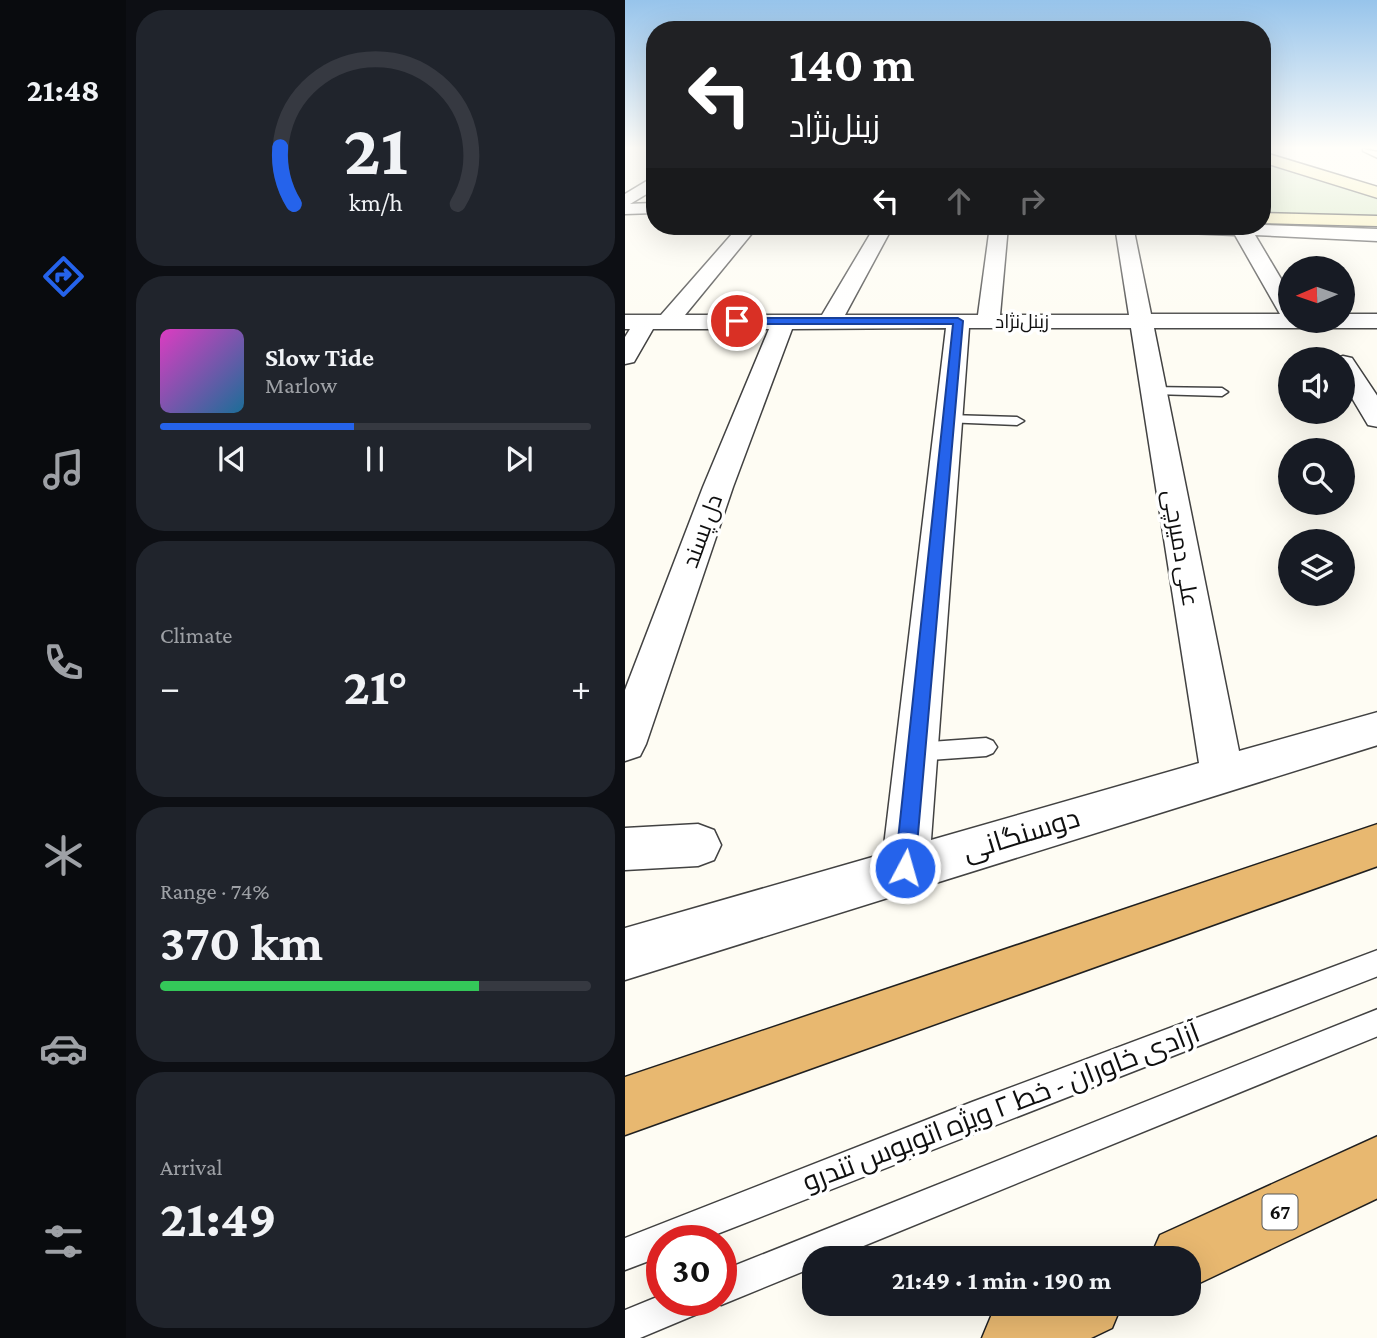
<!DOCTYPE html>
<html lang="en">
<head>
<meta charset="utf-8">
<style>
	:root { --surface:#171b24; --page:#20242c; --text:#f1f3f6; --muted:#9ea1a6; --line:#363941; --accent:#2563eb }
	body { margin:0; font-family:"Crimson Pro",Cairo,serif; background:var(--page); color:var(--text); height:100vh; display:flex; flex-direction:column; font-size:26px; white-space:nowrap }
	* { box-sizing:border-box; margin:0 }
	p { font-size:23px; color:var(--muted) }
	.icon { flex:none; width:38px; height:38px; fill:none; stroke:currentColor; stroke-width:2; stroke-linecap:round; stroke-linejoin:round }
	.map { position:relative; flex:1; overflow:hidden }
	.sheet { display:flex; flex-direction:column; gap:10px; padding:10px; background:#0d0f14; width:499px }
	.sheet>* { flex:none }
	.top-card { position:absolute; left:21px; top:21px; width:625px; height:214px; border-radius:28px; box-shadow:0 7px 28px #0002; background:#202124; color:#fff; overflow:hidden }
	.needle { width:46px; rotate:268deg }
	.buttons { position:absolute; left:653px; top:256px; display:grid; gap:14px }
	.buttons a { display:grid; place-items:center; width:77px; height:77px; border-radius:50%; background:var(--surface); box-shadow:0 7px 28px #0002; font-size:35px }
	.speed { position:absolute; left:21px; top:1225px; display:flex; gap:14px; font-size:35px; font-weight:700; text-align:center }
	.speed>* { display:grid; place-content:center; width:91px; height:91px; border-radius:50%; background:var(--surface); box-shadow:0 7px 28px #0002; line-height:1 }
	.speed .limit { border:10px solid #d22; background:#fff; color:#111 }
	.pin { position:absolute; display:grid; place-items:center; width:60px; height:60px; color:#fff; margin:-30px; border:4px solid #fff; border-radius:50%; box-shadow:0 2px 7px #0007 }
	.me { position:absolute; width:77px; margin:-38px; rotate:6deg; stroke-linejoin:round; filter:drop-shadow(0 0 5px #0008) }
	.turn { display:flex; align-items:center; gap:24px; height:147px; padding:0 28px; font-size:32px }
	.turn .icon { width:91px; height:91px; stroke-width:2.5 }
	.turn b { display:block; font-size:49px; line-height:60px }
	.lanes { display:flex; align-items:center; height:66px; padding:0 28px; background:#0003; justify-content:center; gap:35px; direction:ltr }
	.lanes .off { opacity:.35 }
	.big { font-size:52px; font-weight:700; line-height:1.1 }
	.sheet .tile { flex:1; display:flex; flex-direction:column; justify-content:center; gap:10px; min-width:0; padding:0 24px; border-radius:28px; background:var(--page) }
	.sheet .dial { align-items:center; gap:0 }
	.dial svg { height:182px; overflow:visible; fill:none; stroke:var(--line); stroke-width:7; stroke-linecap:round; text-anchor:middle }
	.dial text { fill:var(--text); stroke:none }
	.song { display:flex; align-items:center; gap:21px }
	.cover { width:84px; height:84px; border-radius:10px; background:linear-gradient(135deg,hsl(310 70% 55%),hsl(200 70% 35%)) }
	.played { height:7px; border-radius:4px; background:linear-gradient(90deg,var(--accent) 45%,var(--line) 45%) }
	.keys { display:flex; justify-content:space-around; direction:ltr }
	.heat { display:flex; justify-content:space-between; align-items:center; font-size:38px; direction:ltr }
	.charge { height:10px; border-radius:5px; background:linear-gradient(90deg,#34c759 74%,var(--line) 0) }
	.trip { position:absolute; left:177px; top:1246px; width:399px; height:70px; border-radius:28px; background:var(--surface); box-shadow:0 7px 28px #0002; font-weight:700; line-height:70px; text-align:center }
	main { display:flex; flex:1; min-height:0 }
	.menu { display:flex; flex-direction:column; width:126px; justify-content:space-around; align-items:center; background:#090b0e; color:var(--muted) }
	.menu .icon { width:49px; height:49px }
	.menu .selected { color:var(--accent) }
	.menu b { font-size:32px; color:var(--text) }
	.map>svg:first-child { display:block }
	.green { fill:#d3e5bf }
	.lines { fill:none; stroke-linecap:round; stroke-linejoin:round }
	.service-casing { stroke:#424242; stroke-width:3 }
	.minor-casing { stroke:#424242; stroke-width:3 }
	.tertiary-casing { stroke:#424242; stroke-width:3 }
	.secondary-casing { stroke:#313131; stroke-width:3 }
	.trunk-casing { stroke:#202020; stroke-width:3 }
	.service { fill:#fff; fill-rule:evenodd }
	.minor { fill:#fff; fill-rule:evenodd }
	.tertiary { fill:#fff; fill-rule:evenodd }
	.secondary { fill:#f7efb5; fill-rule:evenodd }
	.trunk { fill:#e8b870; fill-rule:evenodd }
	.route { fill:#2563eb; stroke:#184099; stroke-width:2 }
	.labels { text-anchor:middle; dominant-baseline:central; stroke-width:7; stroke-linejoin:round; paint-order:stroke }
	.far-street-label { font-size:19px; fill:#0f0f0f; stroke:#fff }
	.shield { fill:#fff; stroke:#575757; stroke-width:2 }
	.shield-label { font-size:21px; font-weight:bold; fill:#0f0f0f }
	.street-label { font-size:23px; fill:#0f0f0f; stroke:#fff }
	.near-street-label { font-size:28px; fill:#0f0f0f; stroke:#fff }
</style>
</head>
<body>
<main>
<nav class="menu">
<b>21:48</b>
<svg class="icon selected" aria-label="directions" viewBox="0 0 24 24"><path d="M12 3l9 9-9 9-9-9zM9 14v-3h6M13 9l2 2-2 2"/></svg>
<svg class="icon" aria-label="music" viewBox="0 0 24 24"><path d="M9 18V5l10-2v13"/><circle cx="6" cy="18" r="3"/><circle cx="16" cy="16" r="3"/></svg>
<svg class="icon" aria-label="phone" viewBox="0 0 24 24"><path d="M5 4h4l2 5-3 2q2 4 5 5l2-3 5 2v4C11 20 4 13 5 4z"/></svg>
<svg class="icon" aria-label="climate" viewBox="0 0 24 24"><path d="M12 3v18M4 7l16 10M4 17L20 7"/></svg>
<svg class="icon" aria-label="car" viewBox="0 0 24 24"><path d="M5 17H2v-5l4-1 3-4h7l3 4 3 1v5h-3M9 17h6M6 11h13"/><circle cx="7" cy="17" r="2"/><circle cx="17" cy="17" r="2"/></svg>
<svg class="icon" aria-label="filters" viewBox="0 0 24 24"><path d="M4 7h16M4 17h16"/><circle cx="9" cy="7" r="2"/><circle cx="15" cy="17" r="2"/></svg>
</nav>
<section class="sheet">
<div class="tile dial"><svg viewBox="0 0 100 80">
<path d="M14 69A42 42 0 1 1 86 69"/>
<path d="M14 69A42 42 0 0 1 8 44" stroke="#2563eb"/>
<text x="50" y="56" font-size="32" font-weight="700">21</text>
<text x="50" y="72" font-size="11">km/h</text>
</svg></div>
<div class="tile">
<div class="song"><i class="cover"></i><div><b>Slow Tide</b><p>Marlow</p></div></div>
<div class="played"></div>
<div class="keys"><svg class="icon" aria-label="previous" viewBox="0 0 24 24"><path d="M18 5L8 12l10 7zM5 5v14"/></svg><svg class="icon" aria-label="pause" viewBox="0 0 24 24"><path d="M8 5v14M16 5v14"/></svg><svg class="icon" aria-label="next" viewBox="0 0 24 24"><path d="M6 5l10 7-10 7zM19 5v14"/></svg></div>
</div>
<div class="tile"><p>Climate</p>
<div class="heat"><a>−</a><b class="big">21°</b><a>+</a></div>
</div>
<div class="tile"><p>Range · 74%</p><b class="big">370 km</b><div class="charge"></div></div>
<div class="tile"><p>Arrival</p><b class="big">21:49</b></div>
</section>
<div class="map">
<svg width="753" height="1338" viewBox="0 0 753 1338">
	<rect width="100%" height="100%" fill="#fefcf3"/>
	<path class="green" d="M 637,162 L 752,198 L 752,219 L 637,213 Z"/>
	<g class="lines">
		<g class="service-casing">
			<path id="service" d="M 738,149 L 753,152 L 753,158 L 738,151 Z
				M 523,387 L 597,388 L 603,392 L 597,396 L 528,394 L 523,393 Z
				M 324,415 L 392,417 L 399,421 L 392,425 L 319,422 L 319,416 Z
				M 361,738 L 368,741 L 372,747 L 368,753 L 361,756 L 291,761 L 284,758 L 280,752 L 284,746 L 291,743 Z
				M 753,950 L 753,976 L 74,1241 L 37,1241 L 37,1256 L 0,1270 L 0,1238 L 347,1102 Z
				M 753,1009 L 753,1036 L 209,1258 L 189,1258 L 189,1267 L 96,1305 L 85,1300 L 96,1300 L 96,1271 Z
				M 37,1295 L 37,1300 L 82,1300 L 77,1312 L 15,1338 L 0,1338 L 0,1310 Z"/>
		</g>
		<g class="minor-casing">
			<path id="minor" d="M 30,203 L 30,213 L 0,214 L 0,204 Z
				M 637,225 L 753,229 L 753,241 L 630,235 L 665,294 L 665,320 L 718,320 L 718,314 L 753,314 L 753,328 L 529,328 L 614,751 L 753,712 L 753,745 L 0,980 L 0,928 L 258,854 L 321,328 L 167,329 L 108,487 L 21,744 L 15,756 L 0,761 L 0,690 L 78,487 L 144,329 L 28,329 L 9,362 L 0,364 L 0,337 L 5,329 L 0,329 L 0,315 L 36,315 L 114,226 L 133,226 L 60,315 L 197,315 L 250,226 L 268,226 L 220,315 L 353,315 L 365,226 L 383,226 L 375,315 L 504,315 L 490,226 L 508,226 L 526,314 L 655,314 L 610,235 L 537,232 L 528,226 ZM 344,328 L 506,328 L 574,763 L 306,840 Z
				M 718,356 L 727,358 L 753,397 L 753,427 L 743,425 L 718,383 L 718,359 L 709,359 Z
				M 73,824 L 89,830 L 96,845 L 89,860 L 73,866 L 0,870 L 0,828 Z"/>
		</g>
		<g class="tertiary-casing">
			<path id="tertiary" d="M 30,176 L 30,189 L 0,207 L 0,194 Z"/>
		</g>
		<g class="secondary-casing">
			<path id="secondary" d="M 637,152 L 753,187 L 753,198 L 637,162 Z
				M 637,213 L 753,216 L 753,226 L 637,223 Z"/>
		</g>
		<g class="trunk-casing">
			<path id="trunk" d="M 753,824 L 753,866 L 0,1135 L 0,1077 Z
				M 753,1136 L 753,1198 L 564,1288 L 564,1258 L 525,1258 L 535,1235 Z
				M 388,1304 L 497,1304 L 487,1328 L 466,1338 L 357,1338 L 367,1314 Z"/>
		</g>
		<use href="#service" class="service"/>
		<use href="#minor" class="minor"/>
		<use href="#tertiary" class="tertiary"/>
		<use href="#secondary" class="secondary"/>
		<use href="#trunk" class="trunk"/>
	</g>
	<linearGradient id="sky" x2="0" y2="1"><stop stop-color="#97c4eb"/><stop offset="0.44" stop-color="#fffefa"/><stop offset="1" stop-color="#fffefa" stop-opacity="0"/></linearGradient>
	<rect width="753" height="336" fill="url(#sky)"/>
	<path class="route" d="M 333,318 L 338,321 L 290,868 L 287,875 L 280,878 L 273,875 L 270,868 L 328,324 L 112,324 L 107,321 L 112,318 Z"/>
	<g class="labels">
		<g class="far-street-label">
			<text x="397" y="321">زینل‌نژاد</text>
		</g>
		<rect class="shield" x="637.5" y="1194.5" width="35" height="35" rx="5"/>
		<g class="shield-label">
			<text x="655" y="1212">67</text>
		</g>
		<g class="street-label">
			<text transform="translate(77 531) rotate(-70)">دل پسند</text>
			<text transform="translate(556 548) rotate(80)">علی دمیرچی</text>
		</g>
		<g class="near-street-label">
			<text transform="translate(396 834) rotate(-17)">دوسنگانی</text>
			<text transform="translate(376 1107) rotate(-21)">آزادی خاوران - خط ۲ ویژه اتوبوس تندرو</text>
		</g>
	</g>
</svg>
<div class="buttons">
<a><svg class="needle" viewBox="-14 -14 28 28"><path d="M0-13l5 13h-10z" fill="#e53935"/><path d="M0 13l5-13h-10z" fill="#9ea1a6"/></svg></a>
<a><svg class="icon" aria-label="sound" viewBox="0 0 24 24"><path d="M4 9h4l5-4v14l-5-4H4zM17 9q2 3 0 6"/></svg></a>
<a><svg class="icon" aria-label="search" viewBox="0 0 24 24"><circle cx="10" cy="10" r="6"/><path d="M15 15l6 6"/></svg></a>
<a><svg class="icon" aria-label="layers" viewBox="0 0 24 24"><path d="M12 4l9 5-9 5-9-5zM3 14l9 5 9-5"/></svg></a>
</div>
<div class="speed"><div class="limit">30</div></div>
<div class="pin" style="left:112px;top:321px;background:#d93025"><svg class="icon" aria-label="arrive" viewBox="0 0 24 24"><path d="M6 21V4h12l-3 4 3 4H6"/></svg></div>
<svg class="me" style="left:280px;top:868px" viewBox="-20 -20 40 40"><circle r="17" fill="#2563eb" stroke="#fff" stroke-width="3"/><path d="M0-11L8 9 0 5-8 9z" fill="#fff"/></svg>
<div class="trip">21:49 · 1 min · 190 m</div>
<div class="top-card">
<div class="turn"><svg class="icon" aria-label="left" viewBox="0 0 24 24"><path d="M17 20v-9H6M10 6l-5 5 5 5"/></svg><div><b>140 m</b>زینل‌نژاد</div></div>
<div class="lanes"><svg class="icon" aria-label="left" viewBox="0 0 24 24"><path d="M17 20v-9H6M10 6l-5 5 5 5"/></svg><svg class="icon off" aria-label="ahead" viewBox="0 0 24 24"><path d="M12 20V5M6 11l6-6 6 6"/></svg><svg class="icon off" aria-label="right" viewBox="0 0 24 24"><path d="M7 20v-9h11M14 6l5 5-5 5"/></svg></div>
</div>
</div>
</main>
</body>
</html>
